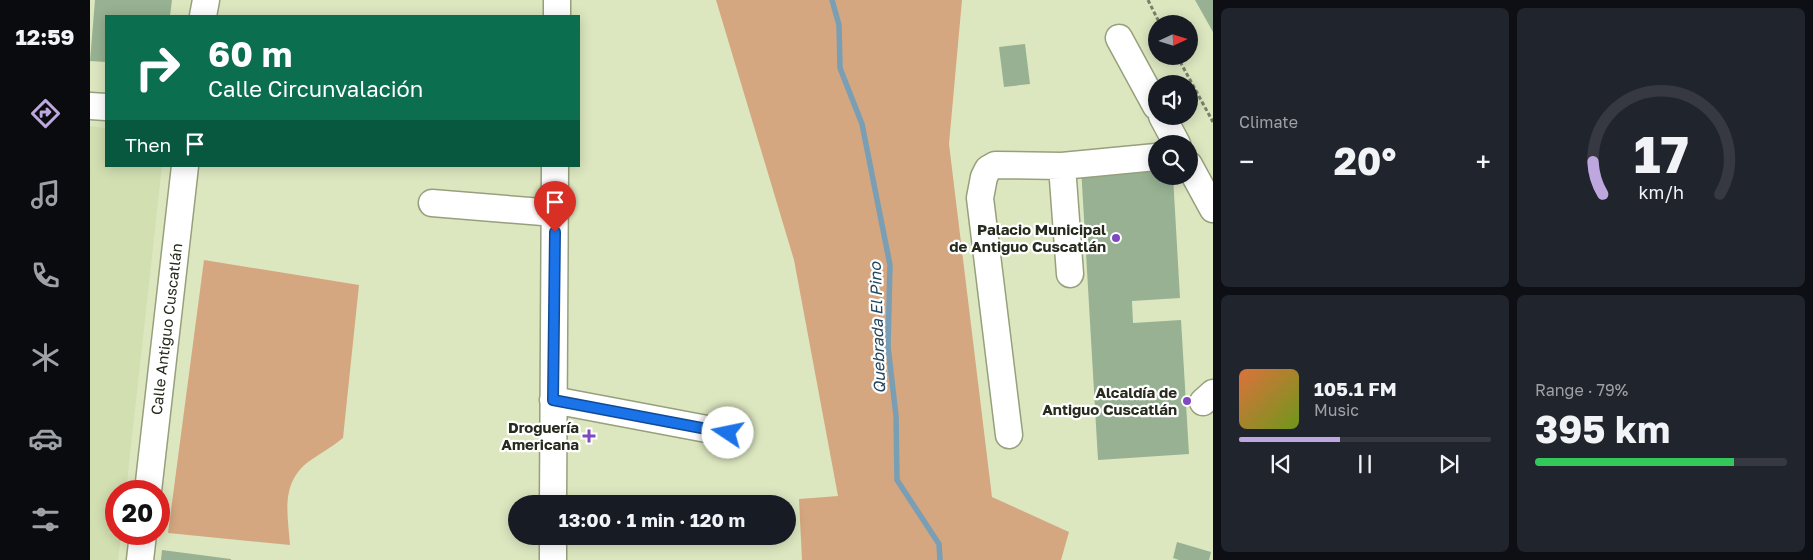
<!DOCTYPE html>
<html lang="en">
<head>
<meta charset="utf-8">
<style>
	:root { --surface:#171b24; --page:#20242c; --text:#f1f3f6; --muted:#9ea1a6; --line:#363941; --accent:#bea7de }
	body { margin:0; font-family:"Golos Text",sans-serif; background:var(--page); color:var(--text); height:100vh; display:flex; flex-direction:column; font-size:19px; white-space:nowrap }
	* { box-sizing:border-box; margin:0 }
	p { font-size:16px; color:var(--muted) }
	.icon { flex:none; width:28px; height:28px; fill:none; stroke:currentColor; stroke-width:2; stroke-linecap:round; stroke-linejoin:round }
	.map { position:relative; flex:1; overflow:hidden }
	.side { display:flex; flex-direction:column; gap:8px; padding:8px; background:#0d0f14; width:600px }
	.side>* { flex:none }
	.banner { position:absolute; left:15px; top:15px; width:475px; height:152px; border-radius:0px; box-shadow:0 2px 12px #0003; background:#0b6e4f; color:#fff; overflow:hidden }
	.needle { width:32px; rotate:86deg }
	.tools { position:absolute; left:1058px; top:15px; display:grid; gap:10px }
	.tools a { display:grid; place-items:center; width:50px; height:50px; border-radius:50%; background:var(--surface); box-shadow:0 2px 12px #0003; font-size:25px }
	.speed { position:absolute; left:15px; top:480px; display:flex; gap:10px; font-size:25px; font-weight:700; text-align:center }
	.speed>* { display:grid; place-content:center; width:65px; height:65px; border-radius:50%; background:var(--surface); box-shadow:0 2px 12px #0003; line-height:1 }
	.speed .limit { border:8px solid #d22; background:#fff; color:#111 }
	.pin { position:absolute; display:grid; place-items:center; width:42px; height:42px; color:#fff; margin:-51px -21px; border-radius:50% 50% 50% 0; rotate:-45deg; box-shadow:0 0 5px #0007 }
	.pin .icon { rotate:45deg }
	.me { position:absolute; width:55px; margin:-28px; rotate:281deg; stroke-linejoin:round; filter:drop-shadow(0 0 4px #0008) }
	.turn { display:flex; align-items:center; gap:18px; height:105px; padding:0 20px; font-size:22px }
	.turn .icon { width:65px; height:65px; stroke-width:2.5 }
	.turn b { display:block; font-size:35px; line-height:42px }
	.then { display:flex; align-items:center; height:48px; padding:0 20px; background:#0003; gap:10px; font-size:19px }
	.big { font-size:38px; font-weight:700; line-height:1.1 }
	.side .tile { flex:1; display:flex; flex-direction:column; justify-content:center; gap:8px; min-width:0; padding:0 18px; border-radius:8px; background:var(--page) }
	.side .dial { align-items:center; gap:0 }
	.dial svg { height:130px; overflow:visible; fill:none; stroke:var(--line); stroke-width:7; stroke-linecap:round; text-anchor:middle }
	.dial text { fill:var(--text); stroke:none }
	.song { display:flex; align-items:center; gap:15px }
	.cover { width:60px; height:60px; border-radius:8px; background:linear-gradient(135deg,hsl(20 70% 55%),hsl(80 70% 35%)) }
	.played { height:5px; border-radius:2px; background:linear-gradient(90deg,var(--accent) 40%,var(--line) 40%) }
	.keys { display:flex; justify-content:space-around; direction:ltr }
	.heat { display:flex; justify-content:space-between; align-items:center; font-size:28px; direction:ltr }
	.charge { height:8px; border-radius:4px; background:linear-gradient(90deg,#34c759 79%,var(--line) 0) }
	.side .tiles { flex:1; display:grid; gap:8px; grid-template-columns:repeat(2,1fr) }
	.trip { position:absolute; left:418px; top:495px; width:288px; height:50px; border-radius:25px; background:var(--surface); box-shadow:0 2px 12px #0003; font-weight:700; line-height:50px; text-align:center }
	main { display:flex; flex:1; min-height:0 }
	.menu { display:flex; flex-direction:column; width:90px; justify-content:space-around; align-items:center; background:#090b0e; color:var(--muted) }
	.menu .icon { width:35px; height:35px }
	.menu .on { color:var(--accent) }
	.menu b { font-size:22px; color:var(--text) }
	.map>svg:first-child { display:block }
	.built { fill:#d1dfb1 }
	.green { fill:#d5a781 }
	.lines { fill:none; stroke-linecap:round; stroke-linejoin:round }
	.stream { stroke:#7a9eb4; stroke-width:5.5 }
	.building { fill:#97b192 }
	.minor-casing { stroke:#96a07c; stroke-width:29 }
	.path { stroke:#798067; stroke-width:3; stroke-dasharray:4 2.5; stroke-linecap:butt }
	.minor { stroke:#fff; stroke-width:26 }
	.route-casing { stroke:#114b97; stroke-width:12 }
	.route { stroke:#1a73e8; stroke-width:9 }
	.poi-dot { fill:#7f4ac1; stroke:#fff; stroke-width:2 }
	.labels { text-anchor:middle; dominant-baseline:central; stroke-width:4.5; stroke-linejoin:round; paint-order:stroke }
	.poi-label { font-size:15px; font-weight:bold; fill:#272b1d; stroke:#fff; text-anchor:end }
	.street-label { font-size:15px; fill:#272b1d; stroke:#fff }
	.water-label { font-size:16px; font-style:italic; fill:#214760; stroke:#fff }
</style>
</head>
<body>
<main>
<nav class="menu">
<b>12:59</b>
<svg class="icon on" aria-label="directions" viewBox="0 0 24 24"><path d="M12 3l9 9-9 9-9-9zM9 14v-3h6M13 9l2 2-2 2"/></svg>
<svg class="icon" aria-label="music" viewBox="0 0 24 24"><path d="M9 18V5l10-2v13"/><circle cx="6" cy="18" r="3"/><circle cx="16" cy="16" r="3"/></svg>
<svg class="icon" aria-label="phone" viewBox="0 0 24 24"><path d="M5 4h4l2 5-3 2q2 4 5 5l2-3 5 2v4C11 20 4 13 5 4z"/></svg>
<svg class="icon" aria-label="climate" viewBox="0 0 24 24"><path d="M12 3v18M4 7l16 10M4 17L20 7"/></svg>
<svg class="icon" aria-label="car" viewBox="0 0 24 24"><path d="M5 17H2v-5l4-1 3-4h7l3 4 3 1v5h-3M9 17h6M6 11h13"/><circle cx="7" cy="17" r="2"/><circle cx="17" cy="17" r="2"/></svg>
<svg class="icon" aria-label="filters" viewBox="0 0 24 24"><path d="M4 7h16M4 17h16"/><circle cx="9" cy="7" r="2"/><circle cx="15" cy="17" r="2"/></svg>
</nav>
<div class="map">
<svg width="1123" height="560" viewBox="0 0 1123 560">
	<rect width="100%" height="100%" fill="#dce7c0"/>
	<path class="built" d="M 0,126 L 16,128 L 16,166 L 72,166 L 36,491 L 26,491 L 26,534 L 31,534 L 28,560 L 0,560 Z"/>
	<path class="green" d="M 626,0 L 872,0 L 859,144 L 902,497 L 979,532 L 971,560 L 712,560 L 709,499 L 748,496 L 704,260 Z
		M 114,260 L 269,285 L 253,438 C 242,447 229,454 218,462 C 190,484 198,515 200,545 L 78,533 Z"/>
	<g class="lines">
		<path class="stream" d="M 742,0 L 749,25 L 750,68 L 772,124 L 800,265 L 798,346 L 806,416 L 807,480 L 849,544 L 850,560"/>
	</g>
	<path class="building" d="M 5,0 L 82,0 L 80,16 L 16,16 L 16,62 L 0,61 Z
		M 1105,0 L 1123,0 L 1123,32 Z
		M 935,44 L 940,84 L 914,87 L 909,47 Z
		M 1066,163 L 1066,176 L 1083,176 L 1090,298 L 1042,301 L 1043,323 L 1091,320 L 1099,454 L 1008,460 L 991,167 Z
		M 1087,542 L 1121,552 L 1119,560 L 1089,560 L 1083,558 Z
		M 72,550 L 141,559 L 141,560 L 71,560 Z"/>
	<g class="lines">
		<g class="minor-casing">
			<path id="minor" d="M 113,16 L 116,0
				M 467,16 L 467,0
				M 1029,38 L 1066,106
				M 0,106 L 16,107
				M 1072,116 L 1087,144
				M 1099,165 L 1123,209
				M 972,166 L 980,274
				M 342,203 L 465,213
				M 463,400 L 638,433
				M 1113,402 L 1123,393
				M 919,435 L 890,198 L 894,177 L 898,169 L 905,165 L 972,166 L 1066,157
				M 58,491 L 95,166
				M 463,504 L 465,166
				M 50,560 L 53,534
				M 463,560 L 463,536"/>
		</g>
		<path class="path" d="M 1058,0 L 1070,24
			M 1087,56 L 1123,122"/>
		<use href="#minor" class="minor"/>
	</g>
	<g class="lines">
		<g class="route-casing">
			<path id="route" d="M 465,232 L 463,400 L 638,433"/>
		</g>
		<use href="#route" class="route"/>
	</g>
	<g class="poi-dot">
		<circle cx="1026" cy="238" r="5"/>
		<circle cx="1097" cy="401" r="5"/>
		<path d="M496.5 428.5h5v5h5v5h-5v5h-5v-5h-5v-5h5z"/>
	</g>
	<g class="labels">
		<g class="poi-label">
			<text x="1016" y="229">Palacio Municipal<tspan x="1016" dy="17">de Antiguo Cuscatlán</tspan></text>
			<text x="1087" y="392">Alcaldía de<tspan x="1087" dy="17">Antiguo Cuscatlán</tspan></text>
			<text x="489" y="427">Droguería<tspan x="489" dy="17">Americana</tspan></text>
		</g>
		<g class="street-label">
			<text transform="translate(76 329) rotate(-83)">Calle Antiguo Cuscatlán</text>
		</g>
		<g class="water-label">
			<text transform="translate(787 328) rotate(-92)">Quebrada El Pino</text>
		</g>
	</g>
</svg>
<div class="tools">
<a><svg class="needle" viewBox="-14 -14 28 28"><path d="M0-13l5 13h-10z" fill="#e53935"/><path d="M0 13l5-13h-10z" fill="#9ea1a6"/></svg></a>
<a><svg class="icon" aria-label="sound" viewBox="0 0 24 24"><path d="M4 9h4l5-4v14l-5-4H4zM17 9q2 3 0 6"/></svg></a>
<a><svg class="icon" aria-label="search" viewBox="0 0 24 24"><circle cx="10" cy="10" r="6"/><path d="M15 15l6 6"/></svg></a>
</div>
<div class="speed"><div class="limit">20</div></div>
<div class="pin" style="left:465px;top:232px;background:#d93025"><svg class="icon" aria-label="arrive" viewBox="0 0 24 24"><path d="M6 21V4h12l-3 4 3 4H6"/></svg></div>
<svg class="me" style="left:638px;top:433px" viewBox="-20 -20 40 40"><circle r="19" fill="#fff"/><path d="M0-13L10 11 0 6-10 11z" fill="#1a73e8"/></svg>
<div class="trip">13:00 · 1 min · 120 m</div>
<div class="banner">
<div class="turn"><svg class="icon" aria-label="right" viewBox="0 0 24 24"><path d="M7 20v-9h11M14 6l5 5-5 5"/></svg><div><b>60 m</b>Calle Circunvalación</div></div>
<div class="then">Then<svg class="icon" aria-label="arrive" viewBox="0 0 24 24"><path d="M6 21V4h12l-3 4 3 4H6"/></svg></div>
</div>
</div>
<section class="side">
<div class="tiles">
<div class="tile"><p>Climate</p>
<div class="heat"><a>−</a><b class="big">20°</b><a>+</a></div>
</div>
<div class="tile dial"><svg viewBox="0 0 100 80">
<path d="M14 69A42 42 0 1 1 86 69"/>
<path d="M14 69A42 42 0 0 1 8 49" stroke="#bea7de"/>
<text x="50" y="56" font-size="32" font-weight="700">17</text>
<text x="50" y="72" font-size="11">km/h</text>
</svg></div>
<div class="tile">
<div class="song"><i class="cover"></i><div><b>105.1 FM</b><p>Music</p></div></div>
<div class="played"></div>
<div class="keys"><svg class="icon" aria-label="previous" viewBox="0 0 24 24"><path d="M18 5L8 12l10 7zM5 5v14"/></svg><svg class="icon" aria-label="pause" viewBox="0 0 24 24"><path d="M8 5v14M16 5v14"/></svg><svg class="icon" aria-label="next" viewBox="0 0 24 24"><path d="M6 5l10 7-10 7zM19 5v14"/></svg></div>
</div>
<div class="tile"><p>Range · 79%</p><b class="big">395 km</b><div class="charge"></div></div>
</div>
</section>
</main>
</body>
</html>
